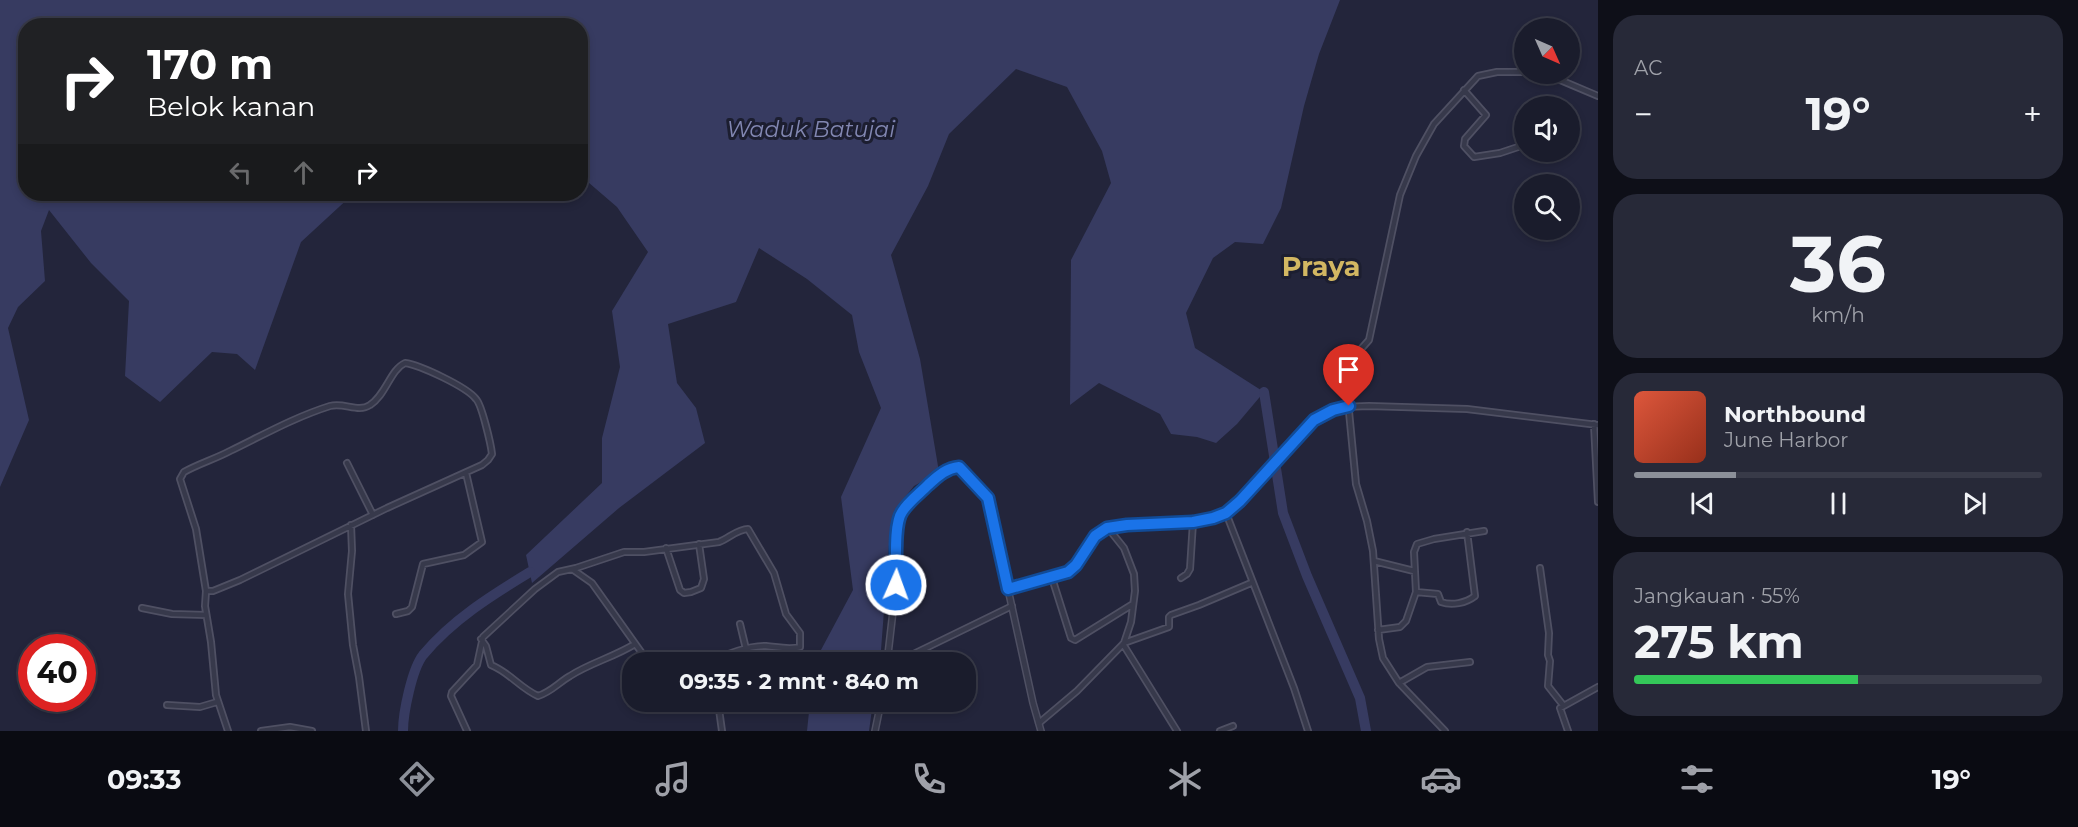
<!DOCTYPE html>
<html lang="id">
<head>
<meta charset="utf-8">
<style>
	:root { --surface:#1a1c2c; --page:#272938; --text:#f1f3f6; --muted:#9fa1a9; --line:#383a48; --accent:#8c9099 }
	body { margin:0; font-family:Montserrat,sans-serif; background:var(--page); color:var(--text); height:100vh; display:flex; flex-direction:column; font-size:22px; white-space:nowrap }
	* { box-sizing:border-box; margin:0 }
	p { font-size:20px; color:var(--muted) }
	.icon { flex:none; width:33px; height:33px; fill:none; stroke:currentColor; stroke-width:2; stroke-linecap:round; stroke-linejoin:round }
	.map { position:relative; flex:1; overflow:hidden }
	.panel { display:flex; flex-direction:column; gap:15px; padding:15px; background:#0e0f18; width:480px }
	.panel>* { flex:none }
	.guide { position:absolute; left:18px; top:18px; width:570px; height:183px; border-radius:24px; box-shadow:0 3px 9px #0003,0 0 0 2px var(--line); background:#202124; color:#fff; overflow:hidden }
	.needle { width:39px; rotate:135deg }
	.controls { position:absolute; left:1514px; top:18px; display:grid; gap:12px }
	.controls a { display:grid; place-items:center; width:66px; height:66px; border-radius:50%; background:var(--surface); box-shadow:0 3px 9px #0003,0 0 0 2px var(--line); font-size:30px }
	.speed { position:absolute; left:18px; top:634px; display:flex; gap:12px; font-size:30px; font-weight:700; text-align:center }
	.speed>* { display:grid; place-content:center; width:78px; height:78px; border-radius:50%; background:var(--surface); box-shadow:0 3px 9px #0003,0 0 0 2px var(--line); line-height:1 }
	.speed .limit { border:9px solid #d22; background:#fff; color:#111 }
	.pin { position:absolute; display:grid; place-items:center; width:51px; height:51px; color:#fff; margin:-62px -26px; border-radius:50% 50% 50% 0; rotate:-45deg; box-shadow:0 0 6px #0007 }
	.pin .icon { rotate:45deg }
	.me { position:absolute; width:66px; margin:-33px; rotate:2deg; stroke-linejoin:round; filter:drop-shadow(0 0 4px #0008) }
	.turn { display:flex; align-items:center; gap:21px; height:126px; padding:0 30px; font-size:27px }
	.turn .icon { width:78px; height:78px; stroke-width:2.5 }
	.turn b { display:block; font-size:42px; line-height:51px }
	.lanes { display:flex; align-items:center; height:57px; padding:0 30px; background:#0003; justify-content:center; gap:30px; direction:ltr }
	.lanes .off { opacity:.35 }
	.big { font-size:45px; font-weight:700; line-height:1.1 }
	.panel .widget { flex:1; display:flex; flex-direction:column; justify-content:center; gap:9px; min-width:0; padding:0 21px; border-radius:24px; background:var(--page) }
	.panel .dial { align-items:center; gap:0 }
	.dial b { font-size:78px; line-height:1 }
	.song { display:flex; align-items:center; gap:18px }
	.cover { width:72px; height:72px; border-radius:9px; background:linear-gradient(135deg,hsl(10 70% 55%),hsl(10 70% 35%)) }
	.played { height:6px; border-radius:3px; background:linear-gradient(90deg,var(--accent) 25%,var(--line) 25%) }
	.keys { display:flex; justify-content:space-around; direction:ltr }
	.heat { display:flex; justify-content:space-between; align-items:center; font-size:33px; direction:ltr }
	.charge { height:9px; border-radius:4px; background:linear-gradient(90deg,#34c759 55%,var(--line) 0) }
	.trip { position:absolute; left:622px; top:652px; width:354px; height:60px; border-radius:24px; background:var(--surface); box-shadow:0 3px 9px #0003,0 0 0 2px var(--line); font-weight:700; line-height:60px; text-align:center }
	.menu { display:flex; height:96px; justify-content:space-around; align-items:center; background:#0a0b12; color:var(--muted) }
	.menu .icon { width:42px; height:42px }
	.menu .selected { color:var(--accent) }
	.menu b { font-size:27px; color:var(--text) }
	main { display:flex; flex:1; min-height:0 }
	.map>svg:first-child { display:block }
	.water { fill:#373b61 }
	.lines { fill:none; stroke-linecap:round; stroke-linejoin:round }
	.river { stroke:#373b61; stroke-width:10 }
	.minor-casing { stroke:#4f5063; stroke-width:8 }
	.tertiary-casing { stroke:#4f5063; stroke-width:8 }
	.minor { stroke:#37394b; stroke-width:4.5 }
	.tertiary { stroke:#37394b; stroke-width:5 }
	.route-casing { stroke:#114b97; stroke-width:15 }
	.route { stroke:#1a73e8; stroke-width:10 }
	.labels { text-anchor:middle; dominant-baseline:central; stroke-width:6; stroke-linejoin:round; paint-order:stroke }
	.water-label { font-size:22px; font-style:italic; fill:#8287b2; stroke:#1c1e30 }
	.district-label { font-size:27px; font-weight:bold; fill:#d2b762; stroke:#1c1e30 }
</style>
</head>
<body>
<main>
<div class="map">
<svg width="1598" height="731" viewBox="0 0 1598 731">
	<rect width="100%" height="100%" fill="#23253b"/>
	<path class="water" d="M 0,0 L 1340,0 L 1319,54 L 1304,106 L 1281,208 L 1263,244 L 1235,242 L 1213,258 L 1186,313 L 1195,348 L 1264,392 L 1237,424 L 1216,443 L 1197,437 L 1171,434 L 1160,414 L 1099,383 L 1070,405 L 1071,260 L 1111,183 L 1102,151 L 1067,87 L 1016,69 L 949,134 L 928,186 L 891,255 L 920,359 L 939,472 L 914,486 L 895,510 L 890,532 L 880,663 L 814,663 L 853,590 L 841,497 L 881,408 L 859,352 L 852,315 L 807,279 L 759,248 L 736,302 L 668,324 L 677,383 L 696,408 L 705,443 L 619,508 L 532,583 L 526,555 L 602,483 L 602,438 L 620,367 L 612,311 L 648,252 L 617,207 L 581,176 L 580,26 L 26,26 L 26,194 L 415,194 L 410,197 L 352,195 L 301,242 L 255,370 L 237,354 L 212,352 L 160,402 L 125,376 L 129,301 L 91,263 L 49,210 L 41,231 L 45,281 L 18,307 L 8,328 L 29,420 L 0,487 Z
		M 810,702 L 873,702 L 869,731 L 807,731 Z"/>
	<g class="lines">
		<path class="river" d="M 1264,392 L 1283,513 L 1307,576 L 1360,698 L 1366,731
			M 403,731 C 403,713 412,669 423,655 C 452,620 492,595 530,572"/>
		<g class="minor-casing">
			<path id="minor" d="M 1539,74 L 1553,77 L 1598,96
				M 1464,90 L 1486,115 L 1465,139 L 1464,146 L 1474,157 L 1500,153 L 1518,147
				M 1594,424 L 1598,502
				M 347,463 L 373,515
				M 1226,513 L 1294,688 L 1308,731
				M 351,525 L 352,551 L 348,594 L 353,645 L 359,677 L 366,731
				M 1108,528 L 1124,548 L 1134,574 L 1135,591 L 1131,622 L 1124,643
				M 666,548 L 680,590 L 684,593 L 691,592 L 701,588 L 704,579 L 699,544
				M 1374,561 L 1414,571
				M 1540,568 L 1549,633 L 1548,655 L 1550,661 L 1548,686 L 1563,705
				M 572,569 L 592,583 L 644,656 L 651,659 L 703,663
				M 1052,578 L 1071,638 L 1075,640 L 1133,604
				M 1181,578 L 1187,574 L 1190,569 L 1193,522
				M 1008,589 L 1068,572 L 1076,565 L 1095,536 L 1107,528 L 1127,525 L 1193,522 L 1213,518 L 1226,513 L 1240,501 L 1314,420 L 1325,413 L 1342,407 L 1369,406 L 1467,409 L 1598,425
				M 206,591 L 196,529 L 180,479 L 184,472 C 198,464 215,459 230,451 C 263,435 295,417 330,406 C 344,402 358,413 370,405 C 386,395 390,370 405,363 C 420,365 467,387 476,399 C 482,405 491,445 492,454 L 488,460 L 482,465 L 387,508 L 240,580 L 213,591 L 206,591 L 205,606 L 211,642 L 216,695 L 228,731
				M 1416,592 L 1438,594 L 1441,602 C 1452,606 1466,603 1475,596 L 1467,532
				M 142,608 L 172,614 L 206,615
				M 396,614 L 408,611 L 412,607 L 423,564 L 464,555 L 482,542 L 466,473
				M 740,624 L 746,649
				M 1378,630 L 1400,627 L 1406,621 L 1416,592 L 1414,552 L 1417,544 L 1434,539 L 1484,531
				M 481,639 L 486,646 L 491,665 C 509,672 520,688 538,696 C 551,692 558,683 570,676 C 590,663 614,657 635,644
				M 1123,644 L 1177,731
				M 895,663 L 1012,606
				M 1399,683 L 1427,667 L 1470,662
				M 718,702 L 722,731
				M 167,705 L 200,707 L 217,702
				M 1039,723 L 1077,691 L 1124,643 L 1169,627 L 1169,617 L 1171,615 L 1199,605 L 1251,583
				M 261,731 L 290,727 L 312,731
				M 467,731 L 451,696 L 452,692 L 477,665 L 483,637 L 535,589 L 558,572 L 576,568 L 624,552 L 644,552 L 719,542 C 729,538 738,529 748,529 L 774,573 L 786,614 L 800,633 L 800,647 C 789,650 778,647 766,646 C 749,646 726,653 712,663
				M 1220,731 L 1233,726
				M 1445,731 L 1399,683 L 1383,658 L 1379,639 L 1373,551 L 1367,521 L 1356,484 L 1345,370 L 1346,366 L 1369,340 L 1400,195 L 1416,156 L 1434,124 L 1478,76 L 1497,72 L 1524,72
				M 1568,731 L 1560,708 L 1598,687"/>
		</g>
		<g class="tertiary-casing">
			<path id="tertiary" d="M 887,663 L 896,585 L 896,529 C 900,506 935,472 958,466 L 988,498 L 1033,703 L 1041,731
				M 875,731 L 881,702"/>
		</g>
		<use href="#minor" class="minor"/>
		<use href="#tertiary" class="tertiary"/>
	</g>
	<g class="lines">
		<g class="route-casing">
			<path id="route" d="M 896,585 C 897,568 893,525 902,512 C 908,502 919,494 928,485 C 937,477 946,468 959,467 L 988,498 L 1008,589 L 1068,572 L 1076,565 L 1095,536 L 1107,528 L 1127,525 L 1193,522 L 1213,518 L 1226,513 L 1240,501 L 1314,420 L 1333,410 L 1349,406"/>
		</g>
		<use href="#route" class="route"/>
	</g>
	<g class="labels">
		<g class="water-label">
			<text x="811" y="129">Waduk Batujai</text>
		</g>
		<g class="district-label">
			<text x="1321" y="266">Praya</text>
		</g>
	</g>
</svg>
<div class="controls">
<a><svg class="needle" viewBox="-14 -14 28 28"><path d="M0-13l5 13h-10z" fill="#e53935"/><path d="M0 13l5-13h-10z" fill="#9fa1a9"/></svg></a>
<a><svg class="icon" aria-label="sound" viewBox="0 0 24 24"><path d="M4 9h4l5-4v14l-5-4H4zM17 9q2 3 0 6"/></svg></a>
<a><svg class="icon" aria-label="search" viewBox="0 0 24 24"><circle cx="10" cy="10" r="6"/><path d="M15 15l6 6"/></svg></a>
</div>
<div class="speed"><div class="limit">40</div></div>
<div class="pin" style="left:1349px;top:406px;background:#d93025"><svg class="icon" aria-label="arrive" viewBox="0 0 24 24"><path d="M6 21V4h12l-3 4 3 4H6"/></svg></div>
<svg class="me" style="left:896px;top:585px" viewBox="-20 -20 40 40"><circle r="17" fill="#1a73e8" stroke="#fff" stroke-width="3"/><path d="M0-11L8 9 0 5-8 9z" fill="#fff"/></svg>
<div class="trip">09:35 · 2 mnt · 840 m</div>
<div class="guide">
<div class="turn"><svg class="icon" aria-label="right" viewBox="0 0 24 24"><path d="M7 20v-9h11M14 6l5 5-5 5"/></svg><div><b>170 m</b>Belok kanan</div></div>
<div class="lanes"><svg class="icon off" aria-label="left" viewBox="0 0 24 24"><path d="M17 20v-9H6M10 6l-5 5 5 5"/></svg><svg class="icon off" aria-label="ahead" viewBox="0 0 24 24"><path d="M12 20V5M6 11l6-6 6 6"/></svg><svg class="icon" aria-label="right" viewBox="0 0 24 24"><path d="M7 20v-9h11M14 6l5 5-5 5"/></svg></div>
</div>
</div>
<section class="panel">
<div class="widget"><p>AC</p>
<div class="heat"><a>−</a><b class="big">19°</b><a>+</a></div>
</div>
<div class="widget dial"><b>36</b><p>km/h</p></div>
<div class="widget">
<div class="song"><i class="cover"></i><div><b>Northbound</b><p>June Harbor</p></div></div>
<div class="played"></div>
<div class="keys"><svg class="icon" aria-label="previous" viewBox="0 0 24 24"><path d="M18 5L8 12l10 7zM5 5v14"/></svg><svg class="icon" aria-label="pause" viewBox="0 0 24 24"><path d="M8 5v14M16 5v14"/></svg><svg class="icon" aria-label="next" viewBox="0 0 24 24"><path d="M6 5l10 7-10 7zM19 5v14"/></svg></div>
</div>
<div class="widget"><p>Jangkauan · 55%</p><b class="big">275 km</b><div class="charge"></div></div>
</section>
</main>
<nav class="menu">
<b>09:33</b>
<svg class="icon selected" aria-label="directions" viewBox="0 0 24 24"><path d="M12 3l9 9-9 9-9-9zM9 14v-3h6M13 9l2 2-2 2"/></svg>
<svg class="icon" aria-label="music" viewBox="0 0 24 24"><path d="M9 18V5l10-2v13"/><circle cx="6" cy="18" r="3"/><circle cx="16" cy="16" r="3"/></svg>
<svg class="icon" aria-label="phone" viewBox="0 0 24 24"><path d="M5 4h4l2 5-3 2q2 4 5 5l2-3 5 2v4C11 20 4 13 5 4z"/></svg>
<svg class="icon" aria-label="climate" viewBox="0 0 24 24"><path d="M12 3v18M4 7l16 10M4 17L20 7"/></svg>
<svg class="icon" aria-label="car" viewBox="0 0 24 24"><path d="M5 17H2v-5l4-1 3-4h7l3 4 3 1v5h-3M9 17h6M6 11h13"/><circle cx="7" cy="17" r="2"/><circle cx="17" cy="17" r="2"/></svg>
<svg class="icon" aria-label="filters" viewBox="0 0 24 24"><path d="M4 7h16M4 17h16"/><circle cx="9" cy="7" r="2"/><circle cx="15" cy="17" r="2"/></svg>
<b>19°</b>
</nav>
</body>
</html>
